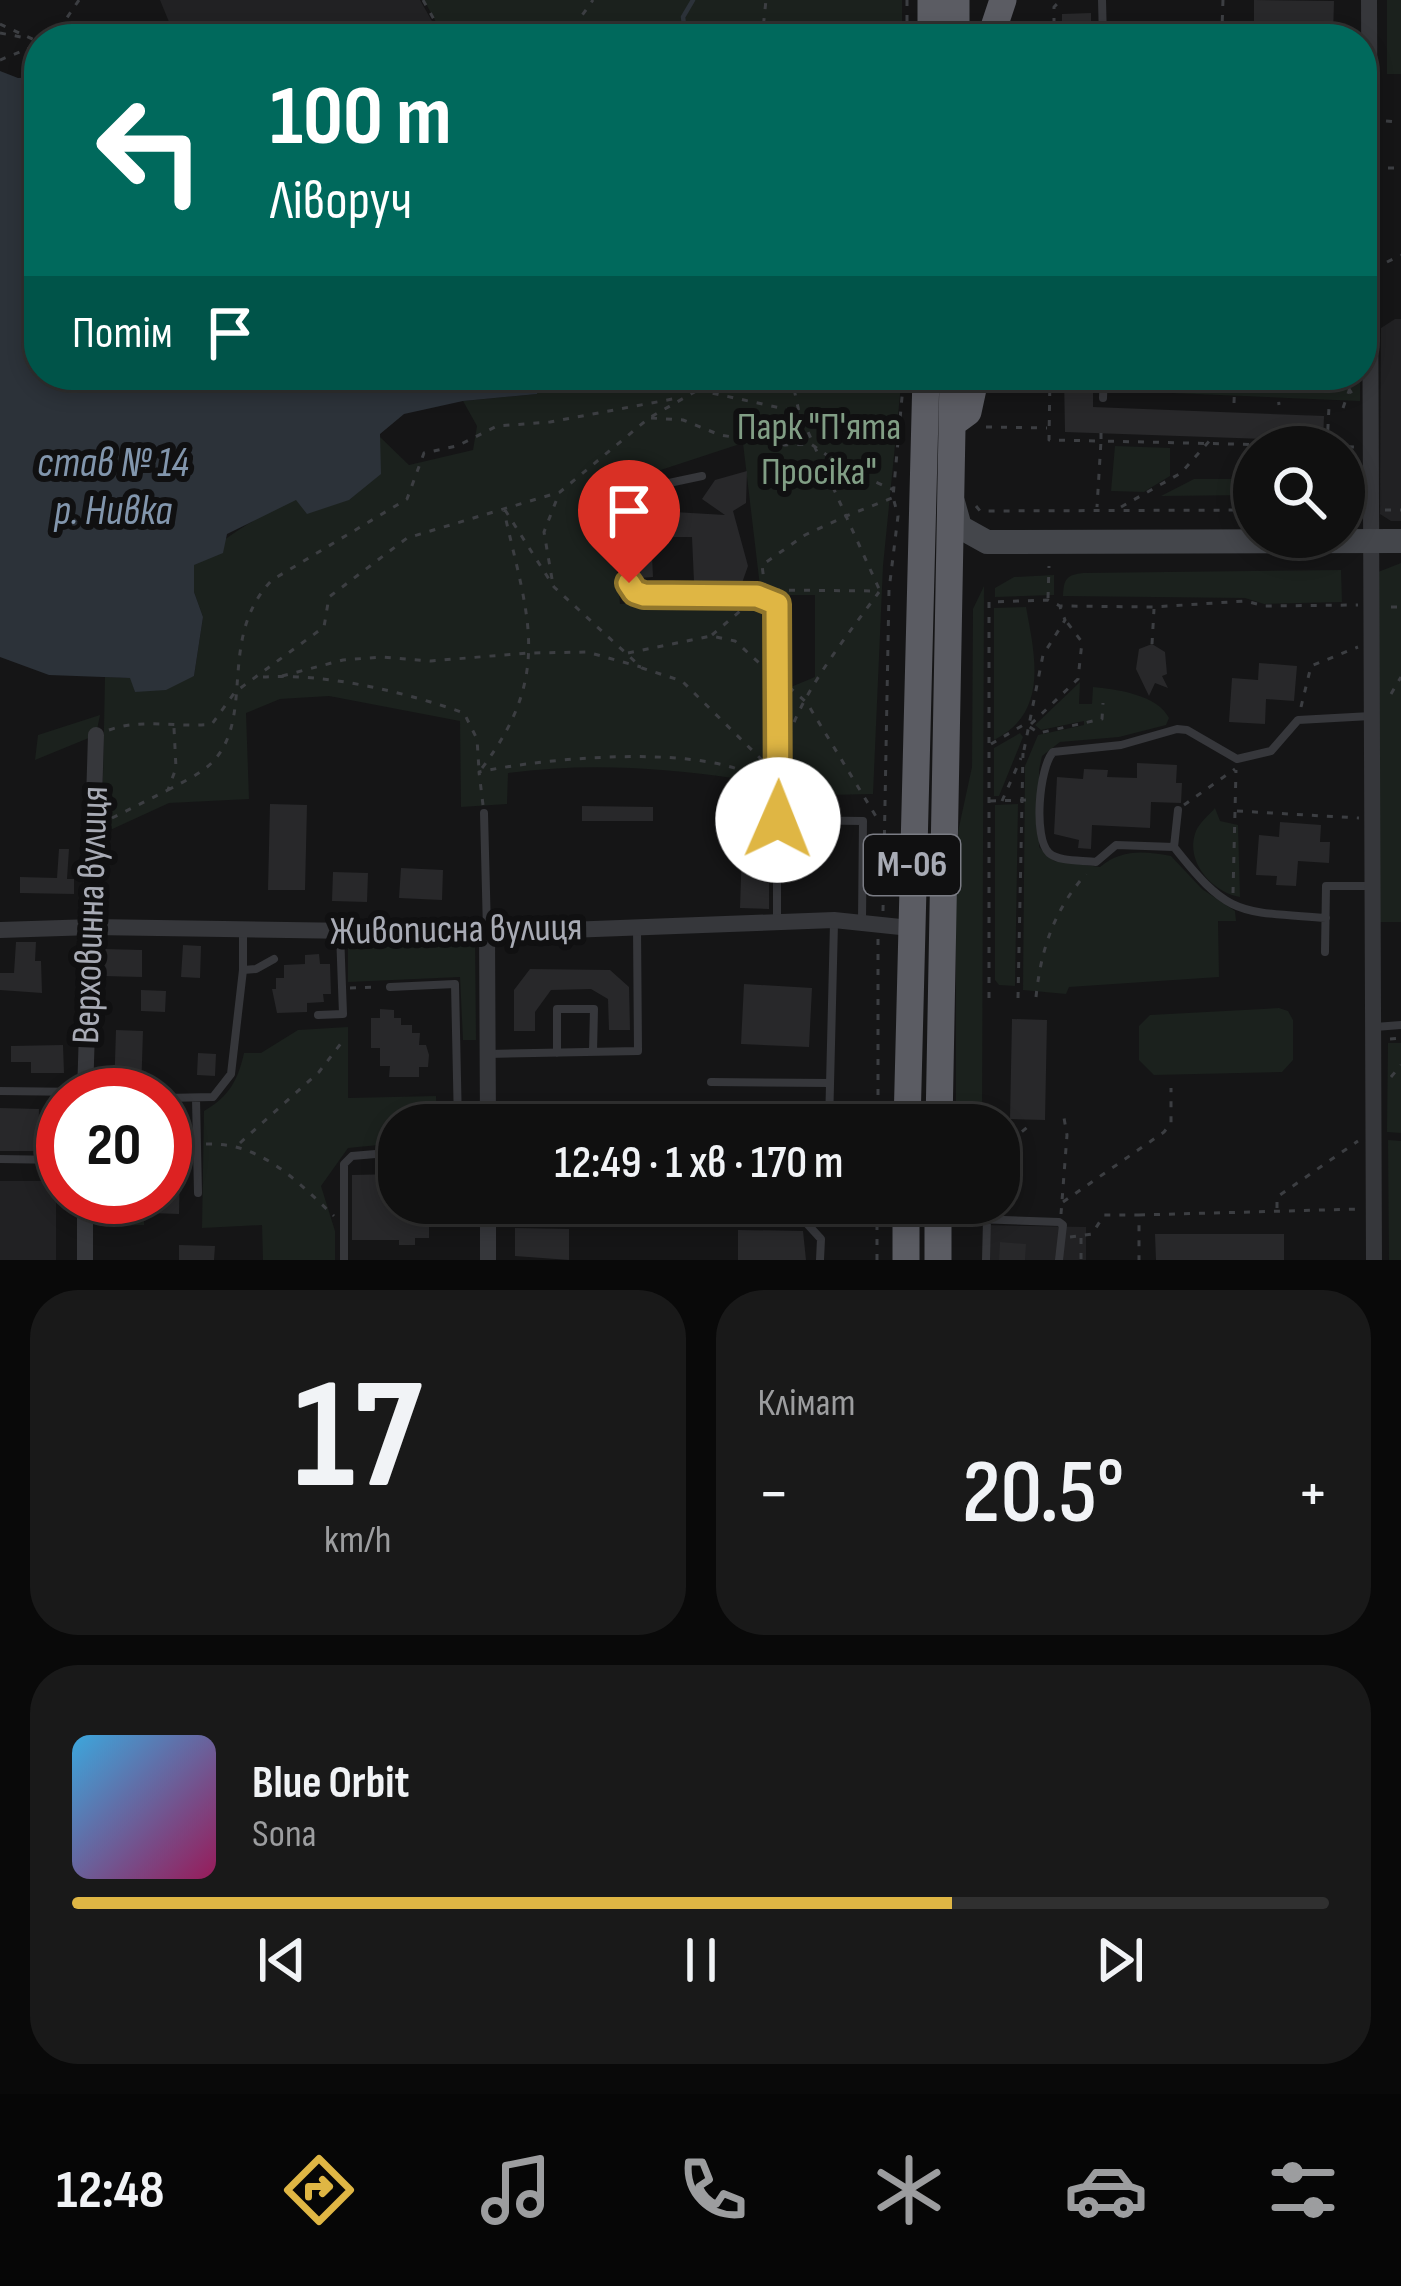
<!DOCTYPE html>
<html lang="uk">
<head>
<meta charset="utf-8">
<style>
	:root { --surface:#101010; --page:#191919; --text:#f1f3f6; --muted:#9c9d9f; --line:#303030; --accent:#dfb644 }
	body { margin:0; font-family:"Sofia Sans Condensed",sans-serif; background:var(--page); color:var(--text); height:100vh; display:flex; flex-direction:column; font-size:45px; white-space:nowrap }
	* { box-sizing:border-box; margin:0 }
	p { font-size:39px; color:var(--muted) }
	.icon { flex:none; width:66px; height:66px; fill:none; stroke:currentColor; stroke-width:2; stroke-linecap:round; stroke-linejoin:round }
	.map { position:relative; height:1260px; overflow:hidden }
	.details { display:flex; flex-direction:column; gap:30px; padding:30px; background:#090909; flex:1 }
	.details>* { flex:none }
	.banner { position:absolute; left:24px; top:24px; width:1353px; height:366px; border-radius:48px; box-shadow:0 6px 18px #0003,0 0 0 3px var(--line); background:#00695c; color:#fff; overflow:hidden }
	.fabs { position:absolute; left:1233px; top:426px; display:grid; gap:24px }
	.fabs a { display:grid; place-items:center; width:132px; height:132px; border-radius:50%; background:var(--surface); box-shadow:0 6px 18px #0003,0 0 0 3px var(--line); font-size:60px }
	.speed { position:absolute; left:36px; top:1068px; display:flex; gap:24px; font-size:60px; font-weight:700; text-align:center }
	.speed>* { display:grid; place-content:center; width:156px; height:156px; border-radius:50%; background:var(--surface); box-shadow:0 6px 18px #0003,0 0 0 3px var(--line); line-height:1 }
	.speed .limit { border:18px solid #d22; background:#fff; color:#111 }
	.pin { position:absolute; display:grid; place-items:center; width:102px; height:102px; color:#fff; margin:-123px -51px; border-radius:50% 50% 50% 0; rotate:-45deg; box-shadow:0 0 12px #0007 }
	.pin .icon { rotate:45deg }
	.me { position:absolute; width:132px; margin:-66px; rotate:1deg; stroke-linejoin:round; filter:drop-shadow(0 0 9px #0008) }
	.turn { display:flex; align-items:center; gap:42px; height:252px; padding:0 48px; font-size:54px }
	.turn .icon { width:156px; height:156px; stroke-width:2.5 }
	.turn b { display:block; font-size:84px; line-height:102px }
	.then { display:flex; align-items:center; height:114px; padding:0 48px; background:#0003; gap:24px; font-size:45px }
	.big { font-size:90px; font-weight:600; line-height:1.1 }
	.details .tile { flex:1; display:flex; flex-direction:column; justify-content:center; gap:18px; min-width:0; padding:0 42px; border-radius:48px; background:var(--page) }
	.details .dial { align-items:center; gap:0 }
	.dial b { font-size:156px; line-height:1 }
	.song { display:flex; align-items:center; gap:36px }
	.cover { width:144px; height:144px; border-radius:18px; background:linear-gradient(135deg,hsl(200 70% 55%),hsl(330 70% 35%)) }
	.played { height:12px; border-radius:6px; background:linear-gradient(90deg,var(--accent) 70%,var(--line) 70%) }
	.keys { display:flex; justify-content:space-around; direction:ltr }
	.heat { display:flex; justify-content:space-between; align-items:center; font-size:66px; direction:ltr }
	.details .tiles { flex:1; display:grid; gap:30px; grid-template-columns:1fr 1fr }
	.tile:last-child { grid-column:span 2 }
	.trip { position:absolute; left:378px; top:1104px; width:642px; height:120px; border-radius:48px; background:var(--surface); box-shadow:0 6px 18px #0003,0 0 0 3px var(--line); font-weight:600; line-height:120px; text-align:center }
	.menu { display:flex; height:192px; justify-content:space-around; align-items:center; background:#060606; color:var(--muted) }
	.menu .icon { width:84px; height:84px }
	.menu .active { color:var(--accent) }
	.menu b { font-size:54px; color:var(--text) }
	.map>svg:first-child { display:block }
	.built { fill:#212123 }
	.green { fill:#1b211d }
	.water { fill:#2c3239 }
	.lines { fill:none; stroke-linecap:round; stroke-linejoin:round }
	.stream { stroke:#2c3239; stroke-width:4.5 }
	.building { fill:#28282a }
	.path { stroke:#3c3e42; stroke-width:3; stroke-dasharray:6 9; stroke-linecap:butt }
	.service { stroke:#36373b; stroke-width:8 }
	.minor { stroke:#36373b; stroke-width:16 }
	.secondary { stroke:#44464b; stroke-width:24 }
	.trunk { stroke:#5b5c63; stroke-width:27 }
	.route-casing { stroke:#91762c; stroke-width:30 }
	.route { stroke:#dfb644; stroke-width:21 }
	.labels { text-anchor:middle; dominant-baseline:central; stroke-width:12; stroke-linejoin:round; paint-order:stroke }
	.shield { fill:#101011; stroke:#7a7c84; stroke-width:3 }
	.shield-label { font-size:36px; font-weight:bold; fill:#a8abb5 }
	.park-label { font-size:39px; fill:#819e85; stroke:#101011 }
	.street-label { font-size:39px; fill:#a8abb5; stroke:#101011 }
	.water-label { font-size:42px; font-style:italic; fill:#8296ad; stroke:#101011 }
</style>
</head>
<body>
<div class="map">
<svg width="1401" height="1260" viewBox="0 0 1401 1260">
	<rect width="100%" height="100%" fill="#151516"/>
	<path class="built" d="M 160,0 L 420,0 L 437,30 L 434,39 L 176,39 Z
		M 1395,319 L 1401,319 L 1401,521 L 1391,521 L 1380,514 L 1381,328 Z
		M 0,1181 L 56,1181 L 56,1260 L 0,1260 Z
		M 983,1225 L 1086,1227 L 1086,1260 L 984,1260 Z"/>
	<path class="green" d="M 424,0 L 902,0 L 902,39 L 445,39 Z
		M 1387,0 L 1401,0 L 1401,74 L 1387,74 Z
		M 544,375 L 603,375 L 609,390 L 680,375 L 902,375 L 883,566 L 873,794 L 783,796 L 786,689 L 815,677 L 815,595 L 761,595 L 743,443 L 609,487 L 620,604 L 761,597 L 771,844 L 735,845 L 732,778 C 658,767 583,763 508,773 L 507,804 L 461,807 L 460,721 L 329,696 L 280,699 L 246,713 L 249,799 L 169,803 L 108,831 L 102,827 L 105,677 L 131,678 L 135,692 L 194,676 L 203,617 L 194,592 L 194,564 C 244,518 318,488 378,453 L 380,437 L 409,465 L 473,450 L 477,426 L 463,401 L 537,394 Z
		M 1126,375 L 1360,375 L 1360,401 L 1125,391 Z
		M 1115,446 L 1170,448 L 1170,476 L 1144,492 L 1111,491 Z
		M 1254,457 L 1254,495 L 1161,496 L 1194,479 L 1253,479 Z
		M 1401,563 L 1401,922 L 1378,922 L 1378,572 Z
		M 1341,570 L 1342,602 L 1264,604 L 1245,598 L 1063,596 C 1064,579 1066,575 1083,573 Z
		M 1054,575 L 1054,595 L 995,597 L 995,588 L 1014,577 Z
		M 984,586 L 982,1125 L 956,1125 L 956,841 L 972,767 L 973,609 Z
		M 1026,607 C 1035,656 1049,713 994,740 L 994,608 Z
		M 1080,682 L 1079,704 L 1092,704 L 1093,687 C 1116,689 1158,695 1169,718 L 1166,725 L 1119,737 L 1060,742 L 1042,756 L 1039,770 L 1039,847 L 1054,861 L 1100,867 C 1122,849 1143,851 1171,856 L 1202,889 L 1235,911 L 1236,921 L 1218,921 L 1219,977 L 1069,987 L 1066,994 L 1023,990 L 1025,766 L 1038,735 L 1084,725 L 1084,721 L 1041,730 L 1035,725 Z
		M 100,715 L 96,735 L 35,760 L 38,735 Z
		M 1020,733 L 1023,737 L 999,796 L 994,796 L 994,748 Z
		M 1018,804 L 1015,986 L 999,985 L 995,980 L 995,805 Z
		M 1215,808 L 1220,821 L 1238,825 L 1240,897 C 1212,892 1184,861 1196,831 C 1199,823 1210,814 1215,808 Z
		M 348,937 L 475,938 L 476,1040 L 463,1040 L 460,977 L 348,982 Z
		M 1279,1008 L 1288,1011 L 1293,1020 L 1293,1060 L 1282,1072 L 1154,1075 L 1139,1060 L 1139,1026 L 1150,1015 Z
		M 348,1027 L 348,1098 L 436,1096 L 437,1125 L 399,1125 L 399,1143 L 348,1148 L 321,1186 L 335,1231 L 335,1260 L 263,1260 L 262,1225 L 202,1228 L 204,1111 C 229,1097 238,1080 244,1053 L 261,1053 L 298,1030 Z
		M 1388,1043 L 1401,1043 L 1401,1133 L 1387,1132 Z
		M 1388,1140 L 1401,1141 L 1401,1260 L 1389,1260 Z
		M 99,1197 L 144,1197 L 144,1225 L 99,1226 Z"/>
	<path class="water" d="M 0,71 L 18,78 L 39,77 L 39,375 L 544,375 L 537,394 L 463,401 L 404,414 L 380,434 L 381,474 L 349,500 L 307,514 L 296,500 L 227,534 L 223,553 L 194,565 L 194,592 L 203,617 L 194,676 L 166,690 L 135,692 L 130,678 L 49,675 L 0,657 Z"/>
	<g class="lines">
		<path class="stream" d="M 686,39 L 683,17 L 693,0"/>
	</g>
	<path class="building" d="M 1254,0 L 1334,1 L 1333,36 L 1254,35 Z
		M 1091,13 L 1091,39 L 1062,39 L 1062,14 Z
		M 1064,375 L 1093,375 L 1093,407 L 1324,416 L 1323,441 L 1065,432 Z
		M 747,471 L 746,503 L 733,511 L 748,566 L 742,583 L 694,582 L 692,537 L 651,537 L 653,577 L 639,578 L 640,510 L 725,515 L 702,499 L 715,480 Z
		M 1152,644 L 1165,652 L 1167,674 L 1162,676 L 1168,688 L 1155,683 L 1149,696 L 1136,669 L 1139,649 Z
		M 1259,663 L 1297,666 L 1294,701 L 1266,699 L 1265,724 L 1229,722 L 1232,678 L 1258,680 Z
		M 1137,763 L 1177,765 L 1176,783 L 1182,783 L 1181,803 L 1151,802 L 1150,828 L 1092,825 L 1091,849 L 1078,848 L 1079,840 L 1054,834 L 1057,777 L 1083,779 L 1084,769 L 1108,770 L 1107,777 L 1137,778 Z
		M 270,804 L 307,805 L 305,890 L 268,890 Z
		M 582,806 L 653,807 L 653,821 L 582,821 Z
		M 1280,822 L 1321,825 L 1320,842 L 1330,842 L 1329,863 L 1298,861 L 1296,886 L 1276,885 L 1277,876 L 1256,875 L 1259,835 L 1279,837 Z
		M 742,848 L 769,849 L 769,909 L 740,908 Z
		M 59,849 L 69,849 L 67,879 L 74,879 L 74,894 L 20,893 L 20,877 L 57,878 Z
		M 401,868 L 443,870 L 442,900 L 399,898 Z
		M 333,872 L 368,873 L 367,902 L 332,901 Z
		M 16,942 L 36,942 L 35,961 L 41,961 L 42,993 L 0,990 L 0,973 L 14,973 Z
		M 183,945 L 201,946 L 200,978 L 181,977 Z
		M 104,949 L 142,950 L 142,977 L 103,976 Z
		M 319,954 L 320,964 L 330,964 L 331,994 L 323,994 L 324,1002 L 307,1003 L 307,1012 L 277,1013 L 272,989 L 276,989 L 276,978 L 284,978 L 284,965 L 305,964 L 305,955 Z
		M 530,969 L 610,970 L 629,987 L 630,1030 L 609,1030 L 608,999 L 591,989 L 551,990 L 535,1012 L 535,1031 L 514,1031 L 514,990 Z
		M 744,984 L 812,988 L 809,1047 L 741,1044 Z
		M 141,990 L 166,991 L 165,1012 L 141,1011 Z
		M 380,1009 L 394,1010 L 394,1018 L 401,1018 L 401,1025 L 412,1025 L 412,1033 L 420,1033 L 419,1045 L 426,1045 L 429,1055 L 428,1067 L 419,1067 L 419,1077 L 389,1077 L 390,1066 L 380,1066 L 380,1048 L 371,1048 L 371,1018 L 380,1018 Z
		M 1012,1019 L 1047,1020 L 1045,1120 L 1010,1119 Z
		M 116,1030 L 143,1031 L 141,1093 L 114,1093 Z
		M 63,1045 L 64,1073 L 31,1073 L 31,1062 L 11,1062 L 11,1046 Z
		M 198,1053 L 216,1054 L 215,1076 L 197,1075 Z
		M 165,1106 L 181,1106 L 179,1214 L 151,1213 L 152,1197 L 165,1197 Z
		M 0,1108 L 39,1109 L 38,1151 L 0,1151 Z
		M 741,1110 L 805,1113 L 805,1125 L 740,1125 Z
		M 399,1174 L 399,1203 L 414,1203 L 414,1217 L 429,1217 L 429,1238 L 415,1238 L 415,1245 L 399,1245 L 399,1240 L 352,1240 L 352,1175 Z
		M 515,1228 L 569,1229 L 569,1260 L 515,1256 Z
		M 738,1230 L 803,1231 L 806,1260 L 738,1260 Z
		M 1155,1234 L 1284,1234 L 1284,1260 L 1156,1260 Z
		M 1000,1242 L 1026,1244 L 1025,1260 L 999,1260 Z
		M 179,1245 L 215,1246 L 214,1260 L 179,1260 Z"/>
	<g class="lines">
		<path class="path" d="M 423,0 L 445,39
			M 907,0 L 907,39
			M 1223,0 L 1222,28 L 1227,39
			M 0,24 L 39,42
			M 0,33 L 26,38
			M 47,39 L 58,31 L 79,0
			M 565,39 L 593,0
			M 762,39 L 766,0
			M 1054,39 L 1054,7 L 1061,0
			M 0,60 L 39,44
			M 1386,121 L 1396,122
			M 1388,168 L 1401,168
			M 1387,262 L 1401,255
			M 791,375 L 799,412 L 846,516 L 892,498
			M 1050,375 L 1049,440 L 1101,441 L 1097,507
			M 1269,375 L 1277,384 L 1279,405
			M 1341,375 L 1355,399
			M 698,390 L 799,412
			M 1234,403 L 1235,375
			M 1343,408 L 1350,388
			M 651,418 L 683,420 L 720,435 L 785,445 L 811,444 L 848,470 L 894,490
			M 986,427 L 1047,428
			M 1101,433 L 1101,441 L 1358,447
			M 1327,445 L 1329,407
			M 976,506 L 980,511 L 1254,510
			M 1121,507 L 1181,473 L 1212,438
			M 505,510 L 554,587 L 642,668 L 682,681 L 764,762
			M 1344,510 L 1357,510
			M 1385,510 L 1401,510
			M 552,579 L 544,532 L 558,496
			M 765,589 L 762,565 L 805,535 L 846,516 L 880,591 L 884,592
			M 774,590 L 878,591
			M 1048,598 L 1049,566
			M 1391,607 L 1401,607
			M 712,635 L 746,606
			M 1152,644 L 1154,609
			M 628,653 L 711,636 L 735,641 L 767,670
			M 282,676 L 343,660 L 382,657 L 431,661 L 527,653 L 587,652 L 641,667
			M 263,677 C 326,673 405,692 464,713 L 477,739 L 479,770
			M 789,687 L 807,703 L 880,823
			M 1391,694 L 1401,677
			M 1301,707 L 1311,666 L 1358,647
			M 1031,724 L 1078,679 L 1082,642 L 1066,621
			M 109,730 C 142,718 177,728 212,724 L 235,692 L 324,627 L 329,597 L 407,538 L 560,492 L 649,418 L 724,375
			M 789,736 C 804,689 849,633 879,592
			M 991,744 L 1025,724 L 1039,733 L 1102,719 L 1103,703
			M 1024,750 L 1043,655 L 1065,620 L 1060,607
			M 482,768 C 554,673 527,615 504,511
			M 168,790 C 184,781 204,773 216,758 C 254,712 218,636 272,580 L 407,499 L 424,453 L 457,446 L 497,426 L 550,422 L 678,398
			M 990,801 L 1029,800
			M 1002,801 L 1021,758
			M 483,805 L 479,772 C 543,758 716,741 766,784
			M 1184,805 L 1235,769
			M 1237,811 L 1359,818
			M 112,818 L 168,790 L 176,768 L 174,728
			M 1233,893 L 1236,770
			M 883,911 L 889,590 L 898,516 L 893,497 L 904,375
			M 350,988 L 377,987
			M 1036,997 C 1041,949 1054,910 1086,874
			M 989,998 L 989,602 L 1048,600 L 1060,606 L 1154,607 L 1245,601 L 1265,606 L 1358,605
			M 1018,998 L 1023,753
			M 1390,1039 L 1401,1038
			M 1391,1077 L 1401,1065
			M 878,1125 L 878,938
			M 987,1125 L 987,1124
			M 240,1143 L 319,1072 L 342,1042
			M 206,1144 C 261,1142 297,1181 334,1216
			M 999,1151 L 1031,1124
			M 1063,1202 L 1164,1132 L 1171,1123 L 1171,1088
			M 1277,1208 L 1277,1197 L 1358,1141
			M 1061,1214 L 1067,1135 L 1063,1112
			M 1139,1215 L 1360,1209
			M 1070,1237 L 1092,1234 L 1104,1215 L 1139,1215 L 1139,1260
			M 1081,1238 L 1081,1260
			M 877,1260 L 877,1203"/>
		<path class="service" d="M 1102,0 L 1103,39
			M 1103,398 L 1104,375
			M 702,476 L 636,490 L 632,495 L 629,583 L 635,592 L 644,595 L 759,596 L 777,605 L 777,921
			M 1178,810 L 1174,847 L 1116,845 L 1096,862 C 1082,860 1059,862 1049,853 C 1033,838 1039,768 1053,752 L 1121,745 L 1177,729 L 1187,730 L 1237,759 L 1271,751 L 1298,720 L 1371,716
			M 484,813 L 487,931
			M 779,820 L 863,821 L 862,920
			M 1174,847 C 1230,918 1238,911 1326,918
			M 243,932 L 243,970 L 256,969 L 274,959
			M 1325,952 L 1326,886 L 1371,886
			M 390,987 L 455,984 L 458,1125
			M 318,1015 L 343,1014 L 340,933
			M 1375,1027 L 1401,1025
			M 557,1053 L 557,1009 L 594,1009 L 593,1052
			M 488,1054 L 638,1051 L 637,928
			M 711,1082 L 830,1083
			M 0,1091 L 84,1092
			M 165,1098 L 213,1097 L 231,1074 L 243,970
			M 196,1099 L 198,1193
			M 829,1125 L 834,923
			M 0,1159 L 63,1160
			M 736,1203 L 736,1213 L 800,1216
			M 801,1203 L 800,1216 L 821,1239 L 820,1260
			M 946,1218 L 1059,1222 L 1063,1225 L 1059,1260
			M 344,1260 L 344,1164 L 352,1156 L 399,1152
			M 986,1260 L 987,1220"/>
		<path class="minor" d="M 1369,0 L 1374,1260
			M 0,930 L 93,927 L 487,933 L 834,920 L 910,928
			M 487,933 L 488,1125
			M 85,1095 L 96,735
			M 85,1197 L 85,1260
			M 488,1260 L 488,1203"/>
		<path class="secondary" d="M 953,502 L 960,527 L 987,542 L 1401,541"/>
		<path class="trunk" d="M 956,0 L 956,39
			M 931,39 L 931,0
			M 990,39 L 1003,0
			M 953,423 L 968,412 L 976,375
			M 907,1125 L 926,375
			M 939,1125 L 953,375
			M 906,1260 L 906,1203
			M 938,1260 L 938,1203"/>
	</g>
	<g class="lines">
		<g class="route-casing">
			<path id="route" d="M 629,583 L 635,592 L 644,595 L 757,596 L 777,604 L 778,820"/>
		</g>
		<use href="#route" class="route"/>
	</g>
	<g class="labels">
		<rect class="shield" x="864" y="835" width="96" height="60" rx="9"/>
		<g class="shield-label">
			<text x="912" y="865">М-06</text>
		</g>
		<g class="park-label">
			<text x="819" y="427">Парк "П'ята<tspan x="819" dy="45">Просіка"</tspan></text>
		</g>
		<g class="street-label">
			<text transform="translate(91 915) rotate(-88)">Верховинна вулиця</text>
			<text transform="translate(456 930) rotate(-1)">Живописна вулиця</text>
		</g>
		<g class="water-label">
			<text x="113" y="463">став № 14<tspan x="113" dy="48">р. Нивка</tspan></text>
		</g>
	</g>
</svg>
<div class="fabs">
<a><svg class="icon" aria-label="search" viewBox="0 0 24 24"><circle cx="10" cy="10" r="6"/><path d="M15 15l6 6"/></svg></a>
</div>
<div class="speed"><div class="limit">20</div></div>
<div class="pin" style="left:629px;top:583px;background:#d93025"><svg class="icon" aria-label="arrive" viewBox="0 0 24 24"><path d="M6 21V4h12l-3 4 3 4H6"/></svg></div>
<svg class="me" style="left:778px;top:820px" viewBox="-20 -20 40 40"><circle r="19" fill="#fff"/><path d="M0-13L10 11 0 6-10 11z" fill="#dfb644"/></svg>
<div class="trip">12:49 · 1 хв · 170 m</div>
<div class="banner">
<div class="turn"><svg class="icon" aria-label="left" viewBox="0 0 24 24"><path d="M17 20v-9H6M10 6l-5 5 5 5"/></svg><div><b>100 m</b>Ліворуч</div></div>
<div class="then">Потім<svg class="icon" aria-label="arrive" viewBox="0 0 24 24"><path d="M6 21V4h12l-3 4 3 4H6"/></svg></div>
</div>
</div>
<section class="details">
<div class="tiles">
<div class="tile dial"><b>17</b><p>km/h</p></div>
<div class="tile"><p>Клімат</p>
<div class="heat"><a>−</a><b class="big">20.5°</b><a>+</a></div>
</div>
<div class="tile">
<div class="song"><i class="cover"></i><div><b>Blue Orbit</b><p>Sona</p></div></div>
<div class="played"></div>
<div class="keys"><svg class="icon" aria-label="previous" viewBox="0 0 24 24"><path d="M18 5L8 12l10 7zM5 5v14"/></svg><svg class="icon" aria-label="pause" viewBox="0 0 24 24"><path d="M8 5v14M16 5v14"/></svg><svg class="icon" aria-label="next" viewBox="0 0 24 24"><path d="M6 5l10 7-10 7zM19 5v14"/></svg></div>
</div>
</div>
</section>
<nav class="menu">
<b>12:48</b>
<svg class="icon active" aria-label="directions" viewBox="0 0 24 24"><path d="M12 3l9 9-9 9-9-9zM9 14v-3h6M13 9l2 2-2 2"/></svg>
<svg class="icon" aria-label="music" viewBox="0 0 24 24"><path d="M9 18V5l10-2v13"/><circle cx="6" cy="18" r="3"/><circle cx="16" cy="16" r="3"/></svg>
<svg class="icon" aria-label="phone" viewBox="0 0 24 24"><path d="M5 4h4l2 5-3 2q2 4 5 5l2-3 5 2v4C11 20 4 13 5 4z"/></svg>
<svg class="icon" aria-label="climate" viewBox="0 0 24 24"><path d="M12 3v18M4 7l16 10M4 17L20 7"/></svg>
<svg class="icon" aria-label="car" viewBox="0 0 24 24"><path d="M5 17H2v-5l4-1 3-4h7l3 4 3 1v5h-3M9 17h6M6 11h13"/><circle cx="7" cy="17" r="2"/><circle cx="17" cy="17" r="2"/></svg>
<svg class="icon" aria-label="filters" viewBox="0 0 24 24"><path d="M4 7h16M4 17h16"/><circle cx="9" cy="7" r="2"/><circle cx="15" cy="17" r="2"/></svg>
</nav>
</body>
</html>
